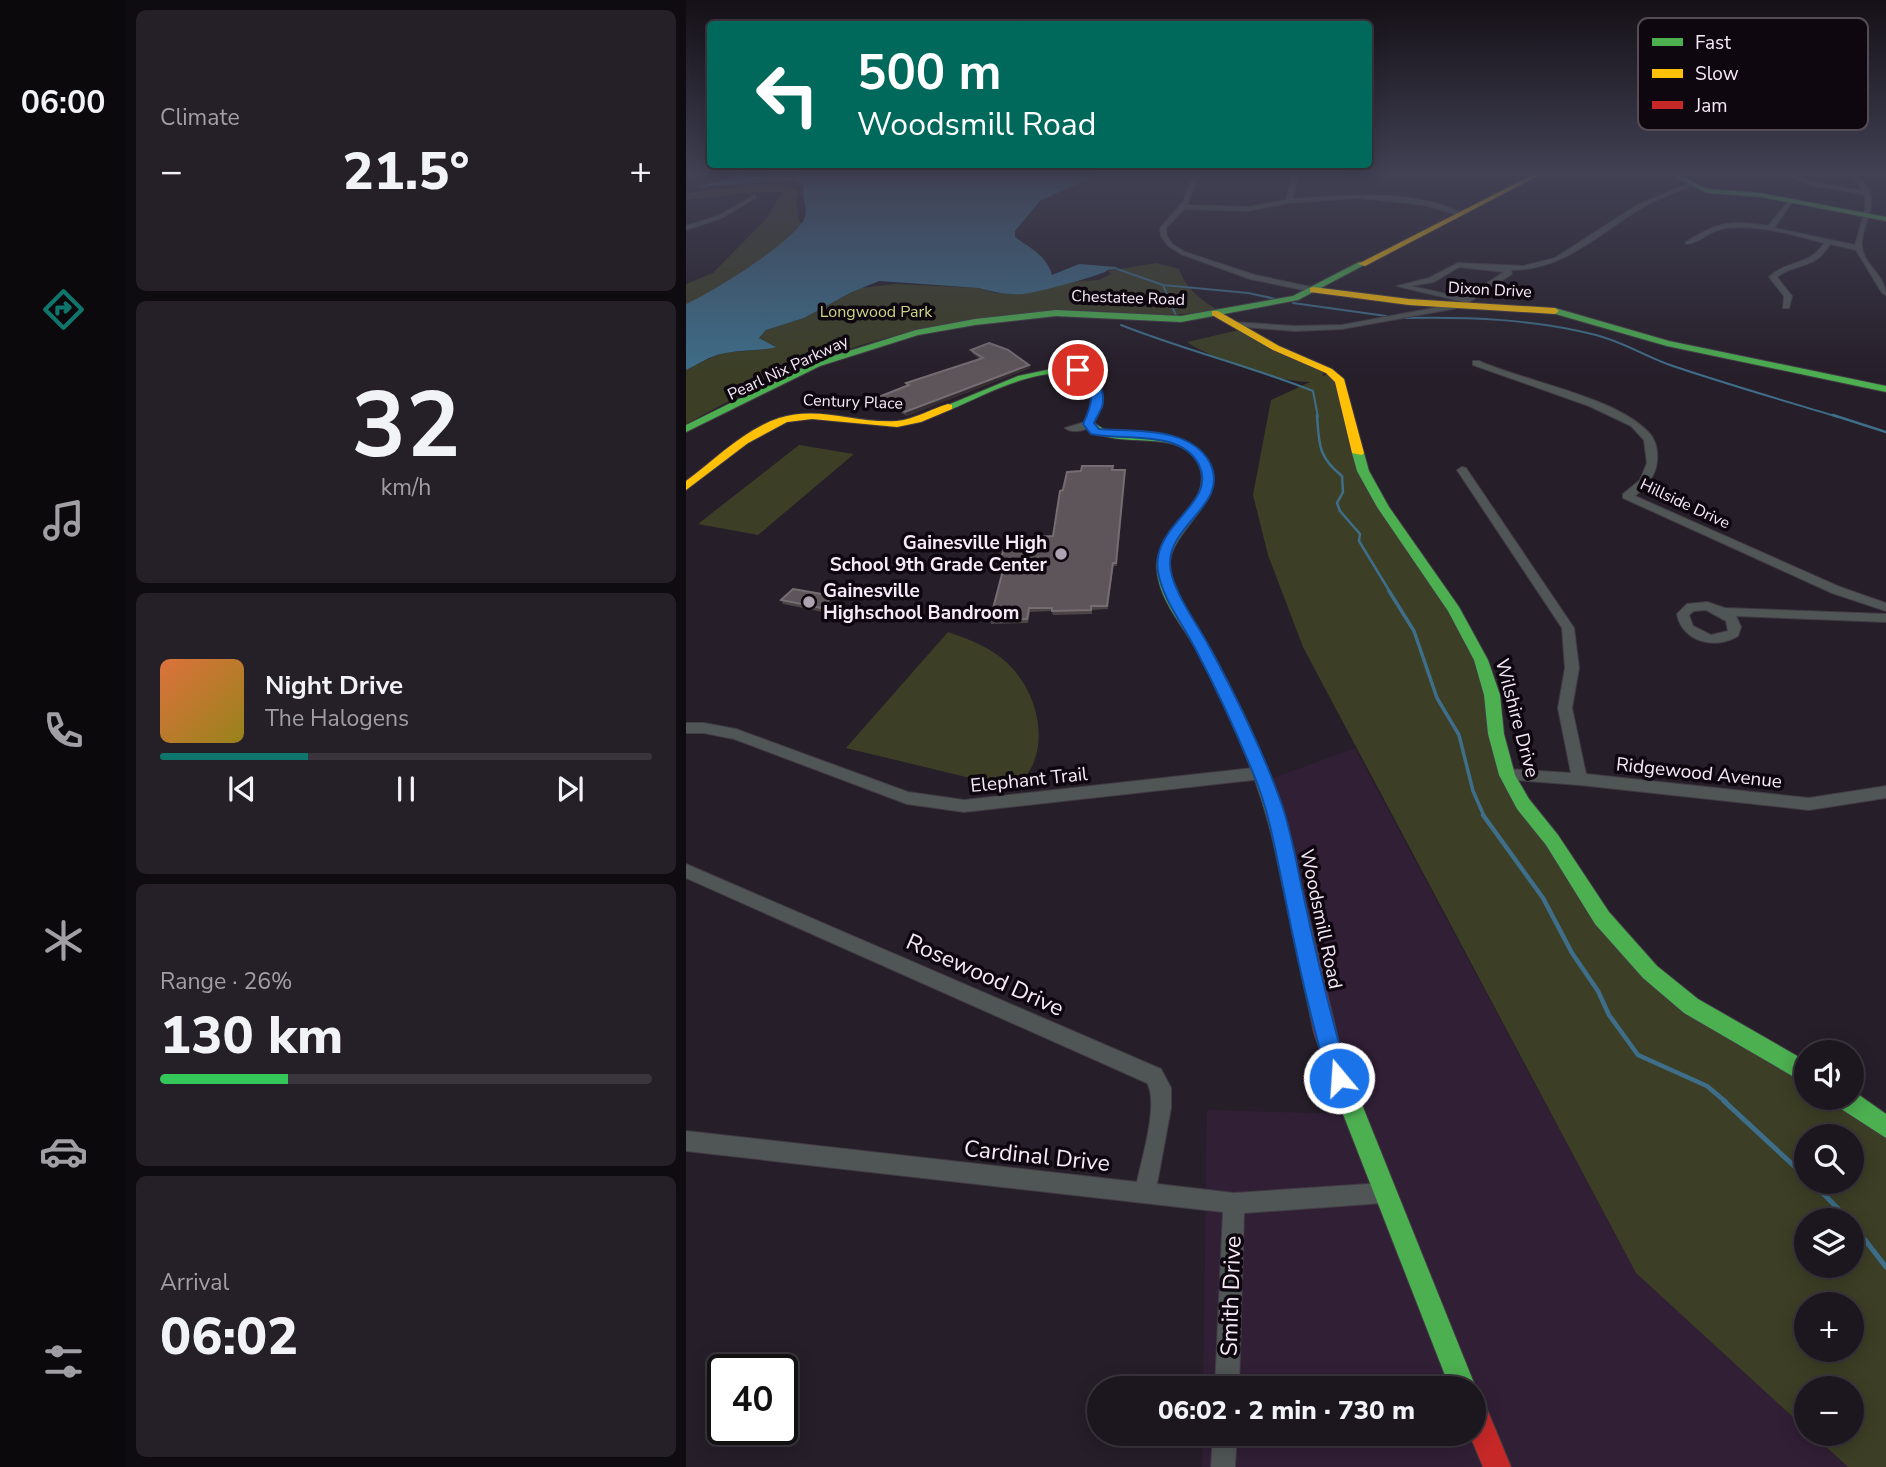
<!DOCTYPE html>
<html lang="en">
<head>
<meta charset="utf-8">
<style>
	:root { --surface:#1c161f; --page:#251f28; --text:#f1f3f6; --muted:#a09fa4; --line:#3a353d; --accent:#0f766e }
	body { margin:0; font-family:"Nunito Sans",sans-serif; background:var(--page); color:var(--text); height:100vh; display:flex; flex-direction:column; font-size:26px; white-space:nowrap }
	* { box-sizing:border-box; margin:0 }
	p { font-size:23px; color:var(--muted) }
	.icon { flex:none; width:38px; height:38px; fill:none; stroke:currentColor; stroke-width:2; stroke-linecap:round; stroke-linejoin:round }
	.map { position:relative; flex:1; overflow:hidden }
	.panel { display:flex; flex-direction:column; gap:10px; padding:10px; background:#0f0c11; width:560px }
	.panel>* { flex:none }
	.banner { position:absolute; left:21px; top:21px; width:665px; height:147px; border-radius:7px; box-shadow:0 4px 18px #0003,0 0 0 2px var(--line); background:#00695c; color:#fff; overflow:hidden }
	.tools { position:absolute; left:1108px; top:1040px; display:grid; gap:14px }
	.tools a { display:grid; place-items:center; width:70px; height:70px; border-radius:50%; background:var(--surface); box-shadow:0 4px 18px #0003,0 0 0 2px var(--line); font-size:35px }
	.speed { position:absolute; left:21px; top:1354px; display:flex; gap:14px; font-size:35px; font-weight:700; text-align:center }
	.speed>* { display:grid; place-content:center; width:91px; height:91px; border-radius:50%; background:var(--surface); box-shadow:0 4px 18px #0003,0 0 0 2px var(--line); line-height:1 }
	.speed .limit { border:4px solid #111; border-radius:10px; background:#fff; color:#111 }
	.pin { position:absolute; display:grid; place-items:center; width:60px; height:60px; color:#fff; margin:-30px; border:4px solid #fff; border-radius:50%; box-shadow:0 2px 7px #0007 }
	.me { position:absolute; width:77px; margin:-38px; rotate:342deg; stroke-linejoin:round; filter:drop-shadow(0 0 5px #0008) }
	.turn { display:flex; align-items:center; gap:24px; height:147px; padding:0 35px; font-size:32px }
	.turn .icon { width:91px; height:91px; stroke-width:2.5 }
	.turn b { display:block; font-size:49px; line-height:60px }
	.big { font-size:52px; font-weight:800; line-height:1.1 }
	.panel .tile { flex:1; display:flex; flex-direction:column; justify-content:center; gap:10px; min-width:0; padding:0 24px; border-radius:10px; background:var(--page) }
	.panel .dial { align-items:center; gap:0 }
	.dial b { font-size:91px; line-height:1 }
	.song { display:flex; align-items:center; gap:21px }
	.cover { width:84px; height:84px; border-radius:10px; background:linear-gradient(135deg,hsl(20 70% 55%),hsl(50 70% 35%)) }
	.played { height:7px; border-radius:4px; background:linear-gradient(90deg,var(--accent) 30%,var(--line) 30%) }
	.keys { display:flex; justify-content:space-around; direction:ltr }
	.heat { display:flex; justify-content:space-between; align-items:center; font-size:38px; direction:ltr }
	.charge { height:10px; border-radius:5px; background:linear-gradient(90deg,#34c759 26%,var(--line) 0) }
	.trip { position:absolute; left:401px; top:1376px; width:399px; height:70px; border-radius:35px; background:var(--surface); box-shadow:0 4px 18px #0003,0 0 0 2px var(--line); font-weight:800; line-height:70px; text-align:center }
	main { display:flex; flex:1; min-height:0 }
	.tabs { display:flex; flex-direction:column; width:126px; justify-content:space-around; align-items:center; background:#0b090c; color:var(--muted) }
	.tabs .icon { width:49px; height:49px }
	.tabs .selected { color:var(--accent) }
	.tabs b { font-size:32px; color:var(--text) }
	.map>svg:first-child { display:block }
	.built { fill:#311f36 }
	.green { fill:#3c3f25; fill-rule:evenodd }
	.water { fill:#3e6e89 }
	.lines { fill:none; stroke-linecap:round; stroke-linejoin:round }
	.stream-far4 { stroke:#3e6e89; stroke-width:2 }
	.stream-far3 { stroke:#3e6e89; stroke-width:2.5 }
	.stream-far2 { stroke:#3e6e89; stroke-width:3.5 }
	.stream-far1 { stroke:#3e6e89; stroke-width:4.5 }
	.stream { stroke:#3e6e89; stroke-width:5 }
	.street-casing { stroke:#423b45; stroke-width:2 }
	.fast-casing { stroke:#423b45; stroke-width:2 }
	.slow-casing { stroke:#423b45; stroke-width:2 }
	.jam-casing { stroke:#423b45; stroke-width:2 }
	.street { fill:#505655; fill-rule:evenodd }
	.fast { fill:#4caf50; fill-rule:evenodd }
	.slow { fill:#ffc107; fill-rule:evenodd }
	.jam { fill:#c62828; fill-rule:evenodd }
	.wall { fill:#4b4445 }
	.shaded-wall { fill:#342d32 }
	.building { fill:#5d5559; stroke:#756d72; stroke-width:2 }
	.route { fill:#1a73e8; stroke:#114b97; stroke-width:2 }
	.poi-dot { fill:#ada3b0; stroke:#0e070f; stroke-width:2.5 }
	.labels { text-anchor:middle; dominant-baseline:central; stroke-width:7; stroke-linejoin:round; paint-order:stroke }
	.far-street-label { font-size:16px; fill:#f6eaf8; stroke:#0e070f }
	.far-park-label { font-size:16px; fill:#ccd686; stroke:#0e070f }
	.poi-label { font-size:19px; font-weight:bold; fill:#f6eaf8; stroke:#0e070f; text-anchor:end }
	.street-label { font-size:19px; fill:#f6eaf8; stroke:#0e070f }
	.near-street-label { font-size:23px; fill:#f6eaf8; stroke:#0e070f }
	.key { fill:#0e070f; stroke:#544b55; stroke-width:2 }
	.key-label { font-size:19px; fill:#f6eaf8 }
</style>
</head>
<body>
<main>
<nav class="tabs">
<b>06:00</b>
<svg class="icon selected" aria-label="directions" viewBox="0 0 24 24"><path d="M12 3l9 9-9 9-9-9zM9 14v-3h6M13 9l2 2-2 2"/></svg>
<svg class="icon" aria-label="music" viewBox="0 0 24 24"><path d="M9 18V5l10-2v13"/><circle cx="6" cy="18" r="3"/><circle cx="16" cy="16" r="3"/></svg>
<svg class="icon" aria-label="phone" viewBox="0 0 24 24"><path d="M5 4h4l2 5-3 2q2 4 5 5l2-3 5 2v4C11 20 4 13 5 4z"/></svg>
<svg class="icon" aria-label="climate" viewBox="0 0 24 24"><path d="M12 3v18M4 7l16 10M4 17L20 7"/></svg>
<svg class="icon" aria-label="car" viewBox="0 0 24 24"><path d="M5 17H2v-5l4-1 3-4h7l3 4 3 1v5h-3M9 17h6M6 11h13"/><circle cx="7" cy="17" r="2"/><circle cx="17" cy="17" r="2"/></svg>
<svg class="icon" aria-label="filters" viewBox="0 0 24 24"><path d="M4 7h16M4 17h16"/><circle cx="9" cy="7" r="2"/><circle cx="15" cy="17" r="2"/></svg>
</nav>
<section class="panel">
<div class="tile"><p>Climate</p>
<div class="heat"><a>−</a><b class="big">21.5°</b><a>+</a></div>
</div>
<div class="tile dial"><b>32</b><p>km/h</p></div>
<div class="tile">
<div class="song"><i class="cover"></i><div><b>Night Drive</b><p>The Halogens</p></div></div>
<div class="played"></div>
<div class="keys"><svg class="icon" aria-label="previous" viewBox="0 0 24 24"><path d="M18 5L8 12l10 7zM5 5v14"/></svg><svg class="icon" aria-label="pause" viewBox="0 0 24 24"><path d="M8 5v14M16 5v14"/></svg><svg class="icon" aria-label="next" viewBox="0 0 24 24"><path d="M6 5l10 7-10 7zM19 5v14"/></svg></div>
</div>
<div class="tile"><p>Range · 26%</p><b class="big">130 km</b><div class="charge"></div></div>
<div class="tile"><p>Arrival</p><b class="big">06:02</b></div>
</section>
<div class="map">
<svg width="1200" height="1467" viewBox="0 0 1200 1467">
	<rect width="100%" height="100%" fill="#261e29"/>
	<path class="built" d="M 669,748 L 950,1273 L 1120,1429 L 1120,1433 L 1125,1433 L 1162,1467 L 516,1467 L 517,1433 L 788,1433 L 788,1388 L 517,1388 L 521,1110 L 665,1114 L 612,865 L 568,785 Z"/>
	<path class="green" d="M 91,183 L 112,191 L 110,200 L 113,221 L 122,229 L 55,279 L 0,308 L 0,284 L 27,273 L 79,220 L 97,192 L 69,192 L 0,200 L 0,193 Z
		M 470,263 L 493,269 C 501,290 514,299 532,310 C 474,321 430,308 373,311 C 289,316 208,331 129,361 C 84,378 42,402 0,424 L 0,370 C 11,365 24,357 35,354 C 49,350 79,352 89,346 L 73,338 L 80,330 L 118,318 L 172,289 L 164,284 L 175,288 L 209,284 L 293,288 L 309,293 L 339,294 L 384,282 L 413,280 L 425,274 L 422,271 Z
		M 553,330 L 637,372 L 637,376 L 648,372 L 671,451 L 704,518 L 787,637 L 821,769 L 965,976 L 1120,1072 L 1120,1097 L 1160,1097 L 1200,1127 L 1200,1467 L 1162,1467 L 1125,1433 L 1166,1433 L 1166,1388 L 1120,1388 L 1120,1429 L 950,1273 L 617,647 L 582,555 L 567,495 L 585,400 L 624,382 C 596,383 525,359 501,342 ZM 1120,1136 L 1166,1136 L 1166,1181 L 1120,1181 ZM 1120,1220 L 1166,1220 L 1166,1265 L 1120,1265 ZM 1120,1304 L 1166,1304 L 1166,1349 L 1120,1349 Z
		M 113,445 L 168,454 L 72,535 L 12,524 Z
		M 262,632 C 282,639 304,647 320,662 C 346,685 361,728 348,762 C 345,770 338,778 334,785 L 280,777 L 160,748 Z"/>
	<path class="water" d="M 58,172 L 93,175 L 166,172 L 416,172 L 354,201 L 329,231 L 329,237 C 344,248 361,256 366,275 L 393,264 L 430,267 L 431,269 L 422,270 C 418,275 346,294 337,294 C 322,295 307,292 293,288 L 193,281 L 166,292 L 118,318 L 80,330 L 73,338 L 90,347 C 79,351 50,350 35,354 C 24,356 11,365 0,370 L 0,304 C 24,294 111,240 119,217 C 122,205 115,197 118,185 L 109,180 L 9,187 L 52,177 Z"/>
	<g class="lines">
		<path class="stream-far4" d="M 1184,172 L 1200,173
			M 431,269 L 477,285 L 562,293 L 590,299
			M 477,285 L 491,318
			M 607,303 L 700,316
			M 720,318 C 784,317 848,319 910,335 C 937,342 959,356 984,365 C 1040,384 1096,400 1152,417
			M 435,325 C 498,350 564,366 627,391 L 632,417"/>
		<path class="stream-far3" d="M 631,415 C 633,444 632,457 656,476 L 657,492 L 651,503 L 654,511 L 674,534 L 673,541 L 704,592
			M 1147,415 L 1200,432"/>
		<path class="stream-far2" d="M 703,591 L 728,631 L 751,698 L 773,735 L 787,791 L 798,816"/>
		<path class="stream-far1" d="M 797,815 L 857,898 L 886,953 L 912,991 L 923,1015 L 952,1055 L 1021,1086 L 1040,1102"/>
		<path class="stream" d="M 1038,1101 L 1120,1177
			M 1125,1181 L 1163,1220
			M 1166,1223 L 1200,1267"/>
		<g class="street-casing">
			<path id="street" d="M 607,172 L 613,172 L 607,199 C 657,195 730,189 775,213 L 772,215 L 737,205 L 673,198 L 603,203 L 561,211 L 498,209 L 480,228 L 481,236 L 486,244 L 499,252 L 569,275 L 630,288 L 631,290 L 627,292 L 564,279 L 495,254 L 482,246 L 475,236 L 474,228 L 497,202 L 506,178 L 511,179 L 501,205 L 561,207 L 600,200 Z
				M 1090,172 L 1097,172 L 1127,182 L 1177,191 L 1164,172 L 1170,172 C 1192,199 1187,199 1178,231 C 1177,235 1175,242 1176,247 C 1178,265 1200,276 1200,295 L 1196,293 L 1170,250 L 1144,244 C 1129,270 1111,262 1091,277 L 1106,296 L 1103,308 L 1097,308 L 1098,296 L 1083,277 C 1102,259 1123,267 1138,243 C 1107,235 1072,224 1040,228 C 1024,230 1013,244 1000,244 L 1000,242 C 1032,222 1044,220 1082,226 L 1104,199 L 1107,201 L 1088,228 L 1169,245 L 1179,210 L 1179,195 L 1124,185 Z
				M 1006,182 L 1008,185 C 989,192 971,199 954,209 C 911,235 878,270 825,270 L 826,274 L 782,303 L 711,286 L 743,278 L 772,263 L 837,266 L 869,258 L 951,205 ZM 773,267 L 818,272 L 778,298 L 725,286 L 748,282 Z
				M 68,195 L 70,198 L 36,218 L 0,230 L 0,226 L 32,216 Z
				M 769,304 L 773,306 L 772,308 L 656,329 L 609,331 L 547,326 L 543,324 L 547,322 L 609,326 L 656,325 Z
				M 787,361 L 793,361 C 840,382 933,397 965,435 C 970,442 972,452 971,461 C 970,476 960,487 949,496 L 1154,587 L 1200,603 L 1200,611 L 1146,593 L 937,498 L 937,494 L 954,480 L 961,463 L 958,440 L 945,426 L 903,406 L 787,365 Z
				M 402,421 L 407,424 C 400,431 387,434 379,428 Z
				M 776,467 L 780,468 L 888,628 L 893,668 L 886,708 L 900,774 L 1123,798 L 1200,786 L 1200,798 L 1123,810 L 894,785 L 816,779 L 814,775 L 816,771 L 821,769 L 885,773 L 872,708 L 879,668 L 876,628 L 771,470 Z
				M 1021,602 L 1039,608 L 1200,614 L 1200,622 L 1050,616 L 1055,627 L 1052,636 C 1030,650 996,642 991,614 L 1001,604 ZM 1020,610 L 1040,621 L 1042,631 L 1025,635 L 1007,626 L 1003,615 L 1008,611 Z
				M 0,723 L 18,723 L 50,729 L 222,792 L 278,800 L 576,767 L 581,769 L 583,773 L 581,777 L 576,779 L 278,812 L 221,804 L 48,739 L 18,733 L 0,733 Z
				M 0,864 L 475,1069 L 485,1088 L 485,1108 L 471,1184 L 548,1193 L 697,1183 L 704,1186 L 707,1193 L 704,1200 L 697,1203 L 558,1213 L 553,1388 L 529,1388 L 537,1212 L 0,1151 L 0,1131 L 451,1182 C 456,1158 473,1103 461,1083 L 0,878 Z
				M 527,1433 L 551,1433 L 549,1467 L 525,1467 Z"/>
		</g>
		<g class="fast-casing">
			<path id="fast" d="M 979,172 L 986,172 L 1022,189 L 1075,193 L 1200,217 L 1200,221 L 1075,197 L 1021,193 Z
				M 673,262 L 680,264 L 612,300 L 495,322 L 370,316 L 289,325 L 232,335 L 134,366 L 0,432 L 0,425 L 128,362 L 230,330 L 289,319 L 370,310 L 495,316 L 607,296 Z
				M 869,308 L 983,341 L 1200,386 L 1200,392 L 981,346 L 866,313 L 866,309 Z
				M 375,367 C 412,372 427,387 408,423 L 419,430 C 453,439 499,425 521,460 C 548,502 476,531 484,573 C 490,605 514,630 529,657 C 564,724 594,790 610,864 L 607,869 L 601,872 L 595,869 L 592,864 C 578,790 548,723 514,656 C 500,629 474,603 471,571 C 466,530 532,504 512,463 C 492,424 428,455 397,424 C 404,411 414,391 399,380 C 367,358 298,395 266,409 L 257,407 L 332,376 Z
				M 672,450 L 678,453 L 683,471 L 703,507 L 773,607 L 802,660 L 814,695 L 818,734 L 829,775 L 843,799 L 872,835 L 923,912 L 971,966 L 1012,999 L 1120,1061 L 1120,1084 L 998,1013 L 957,978 L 909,924 L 860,845 L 831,809 L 813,775 L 802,734 L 798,695 L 788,660 L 762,611 L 691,507 L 671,471 L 666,453 Z
				M 645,1045 L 652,1048 L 656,1055 L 790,1388 L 788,1395 L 788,1388 L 764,1388 L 634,1055 L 638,1048 Z
				M 1166,1090 L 1200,1114 L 1200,1138 L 1149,1105 L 1146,1097 L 1166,1097 Z"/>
		</g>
		<g class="slow-casing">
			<path id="slow" d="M 852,172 L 859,172 L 679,266 L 672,264 Z
				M 627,287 L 723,299 L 869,308 L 873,311 L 869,314 L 723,305 L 624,292 L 624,288 Z
				M 526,311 L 532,311 L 593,346 L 646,369 L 658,379 L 678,453 L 676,455 L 666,453 L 649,382 L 640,373 L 587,350 L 526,315 Z
				M 262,404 L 266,405 L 266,409 L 235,422 L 211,427 L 126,419 L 101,422 L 62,443 L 0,490 L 0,481 C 30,459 57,430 93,418 C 133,405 171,424 211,421 C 229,419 245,409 262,404 Z"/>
		</g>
		<g class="jam-casing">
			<path id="jam" d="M 601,856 L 607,859 L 610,864 L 656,1055 L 652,1062 L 645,1065 L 638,1062 L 628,1033 L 592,864 L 595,859 Z
				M 788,1398 L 798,1402 L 825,1467 L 797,1467 L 783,1433 L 788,1433 Z"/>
		</g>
		<use href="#street" class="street"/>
		<use href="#fast" class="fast"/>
		<use href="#slow" class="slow"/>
		<use href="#jam" class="jam"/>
	</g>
	<path class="wall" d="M 285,350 L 343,365 L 344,368 L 221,416 L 200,404 L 199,401 L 197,399 L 195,396 L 221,386 L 220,383 L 294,359 L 286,353 Z
		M 427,470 L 439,474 L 431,566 L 427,566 L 422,609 L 406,610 L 406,614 L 367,615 L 366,611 L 344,612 L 342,623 L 305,624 L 304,620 L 316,574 L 317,569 L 314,569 L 313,565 L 367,536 L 377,490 Z
		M 95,600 L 149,600 L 137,612 L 97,604 Z"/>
	<path class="shaded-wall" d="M 343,365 L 344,368 L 221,416 L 219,412 Z
		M 439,470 L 439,474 L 431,566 L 430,563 Z
		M 427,563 L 427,566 L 422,609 L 421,606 Z
		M 147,596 L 149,600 L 137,612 L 135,608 Z"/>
	<path class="building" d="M 303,343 L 322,350 L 343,365 L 219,412 L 199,401 L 201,400 L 195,396 L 223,385 L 220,383 L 297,358 L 285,350 Z
		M 396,466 L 427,466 L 426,470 L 439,470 L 430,563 L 427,563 L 421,606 L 405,606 L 405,610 L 366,611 L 366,608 L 343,608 L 341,619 L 304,620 L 316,574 L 317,565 L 313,565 L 321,538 L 367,536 L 374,491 L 377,490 L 381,472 L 395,471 Z
		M 107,589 L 147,596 L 135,608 L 95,600 Z"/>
	<linearGradient id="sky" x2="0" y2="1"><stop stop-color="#151017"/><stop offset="0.46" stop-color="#414154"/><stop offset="1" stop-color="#414154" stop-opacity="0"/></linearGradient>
	<rect width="1200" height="377" fill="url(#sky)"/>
	<path class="route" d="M 389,368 C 407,367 421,390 416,407 C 414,412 410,418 408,423 L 413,429 C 448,432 505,426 524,463 C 546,508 471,527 486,576 C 494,602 510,622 523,646 C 550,696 577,751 596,805 C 606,834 611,867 618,898 C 631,958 645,1018 663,1078 L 660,1085 L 653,1088 L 645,1085 L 642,1078 C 624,1018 611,958 599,897 C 590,855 584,813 567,773 C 550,731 530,688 509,648 C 496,623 477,600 472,572 C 464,524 532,504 513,465 C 495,429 438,441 405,434 L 397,424 C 408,401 410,388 389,372 Z"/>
	<g class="poi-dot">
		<circle cx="375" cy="554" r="7"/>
		<circle cx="123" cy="602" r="7"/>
	</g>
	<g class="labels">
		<g class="far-street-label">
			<text transform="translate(804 290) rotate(3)">Dixon Drive</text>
			<text transform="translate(442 298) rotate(2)">Chestatee Road</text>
			<text transform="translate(102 368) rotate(-25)">Pearl Nix Parkway</text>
			<text transform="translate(167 402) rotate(2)">Century Place</text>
			<text transform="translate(999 504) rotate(25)">Hillside Drive</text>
		</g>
		<g class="far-park-label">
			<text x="190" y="312">Longwood Park</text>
		</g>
		<g class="poi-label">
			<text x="361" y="543">Gainesville High<tspan x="361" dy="22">School 9th Grade Center</tspan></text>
			<text x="137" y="591" text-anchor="start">Gainesville<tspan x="137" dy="22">Highschool Bandroom</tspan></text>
		</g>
		<g class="street-label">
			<text transform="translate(831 718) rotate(75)">Wilshire Drive</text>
			<text transform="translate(1013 773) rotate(6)">Ridgewood Avenue</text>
			<text transform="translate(343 780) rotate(-6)">Elephant Trail</text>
			<text transform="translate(635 919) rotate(78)">Woodsmill Road</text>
		</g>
		<g class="near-street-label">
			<text transform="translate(299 975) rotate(24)">Rosewood Drive</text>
			<text transform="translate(351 1156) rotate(6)">Cardinal Drive</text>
			<text transform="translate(545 1296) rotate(-88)">Smith Drive</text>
		</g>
	</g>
	<rect x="952" y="18" width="230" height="112" rx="10" class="key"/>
	<rect x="966" y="38" width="31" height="8" fill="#4caf50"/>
	<rect x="966" y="69" width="31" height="9" fill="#ffc107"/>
	<rect x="966" y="101" width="31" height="8" fill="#c62828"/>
	<g class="key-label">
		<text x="1009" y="49">Fast</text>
		<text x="1009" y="80">Slow</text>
		<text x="1009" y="112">Jam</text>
	</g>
</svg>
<div class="tools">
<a><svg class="icon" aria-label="sound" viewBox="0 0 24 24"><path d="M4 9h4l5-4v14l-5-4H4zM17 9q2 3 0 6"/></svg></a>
<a><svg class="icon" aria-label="search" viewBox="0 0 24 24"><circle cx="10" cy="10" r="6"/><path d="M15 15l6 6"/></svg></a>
<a><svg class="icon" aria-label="layers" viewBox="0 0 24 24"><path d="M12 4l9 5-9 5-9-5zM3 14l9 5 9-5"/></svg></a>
<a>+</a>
<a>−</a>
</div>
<div class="speed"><div class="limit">40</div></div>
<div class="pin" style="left:392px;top:370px;background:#d93025"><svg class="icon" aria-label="arrive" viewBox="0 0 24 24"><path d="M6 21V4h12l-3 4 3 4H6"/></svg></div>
<svg class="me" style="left:653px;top:1078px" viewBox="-20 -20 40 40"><circle r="17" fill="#1a73e8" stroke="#fff" stroke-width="3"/><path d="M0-11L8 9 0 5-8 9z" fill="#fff"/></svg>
<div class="trip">06:02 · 2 min · 730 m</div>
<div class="banner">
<div class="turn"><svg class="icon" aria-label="left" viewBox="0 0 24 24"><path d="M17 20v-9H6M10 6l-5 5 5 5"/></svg><div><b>500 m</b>Woodsmill Road</div></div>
</div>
</div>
</main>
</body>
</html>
